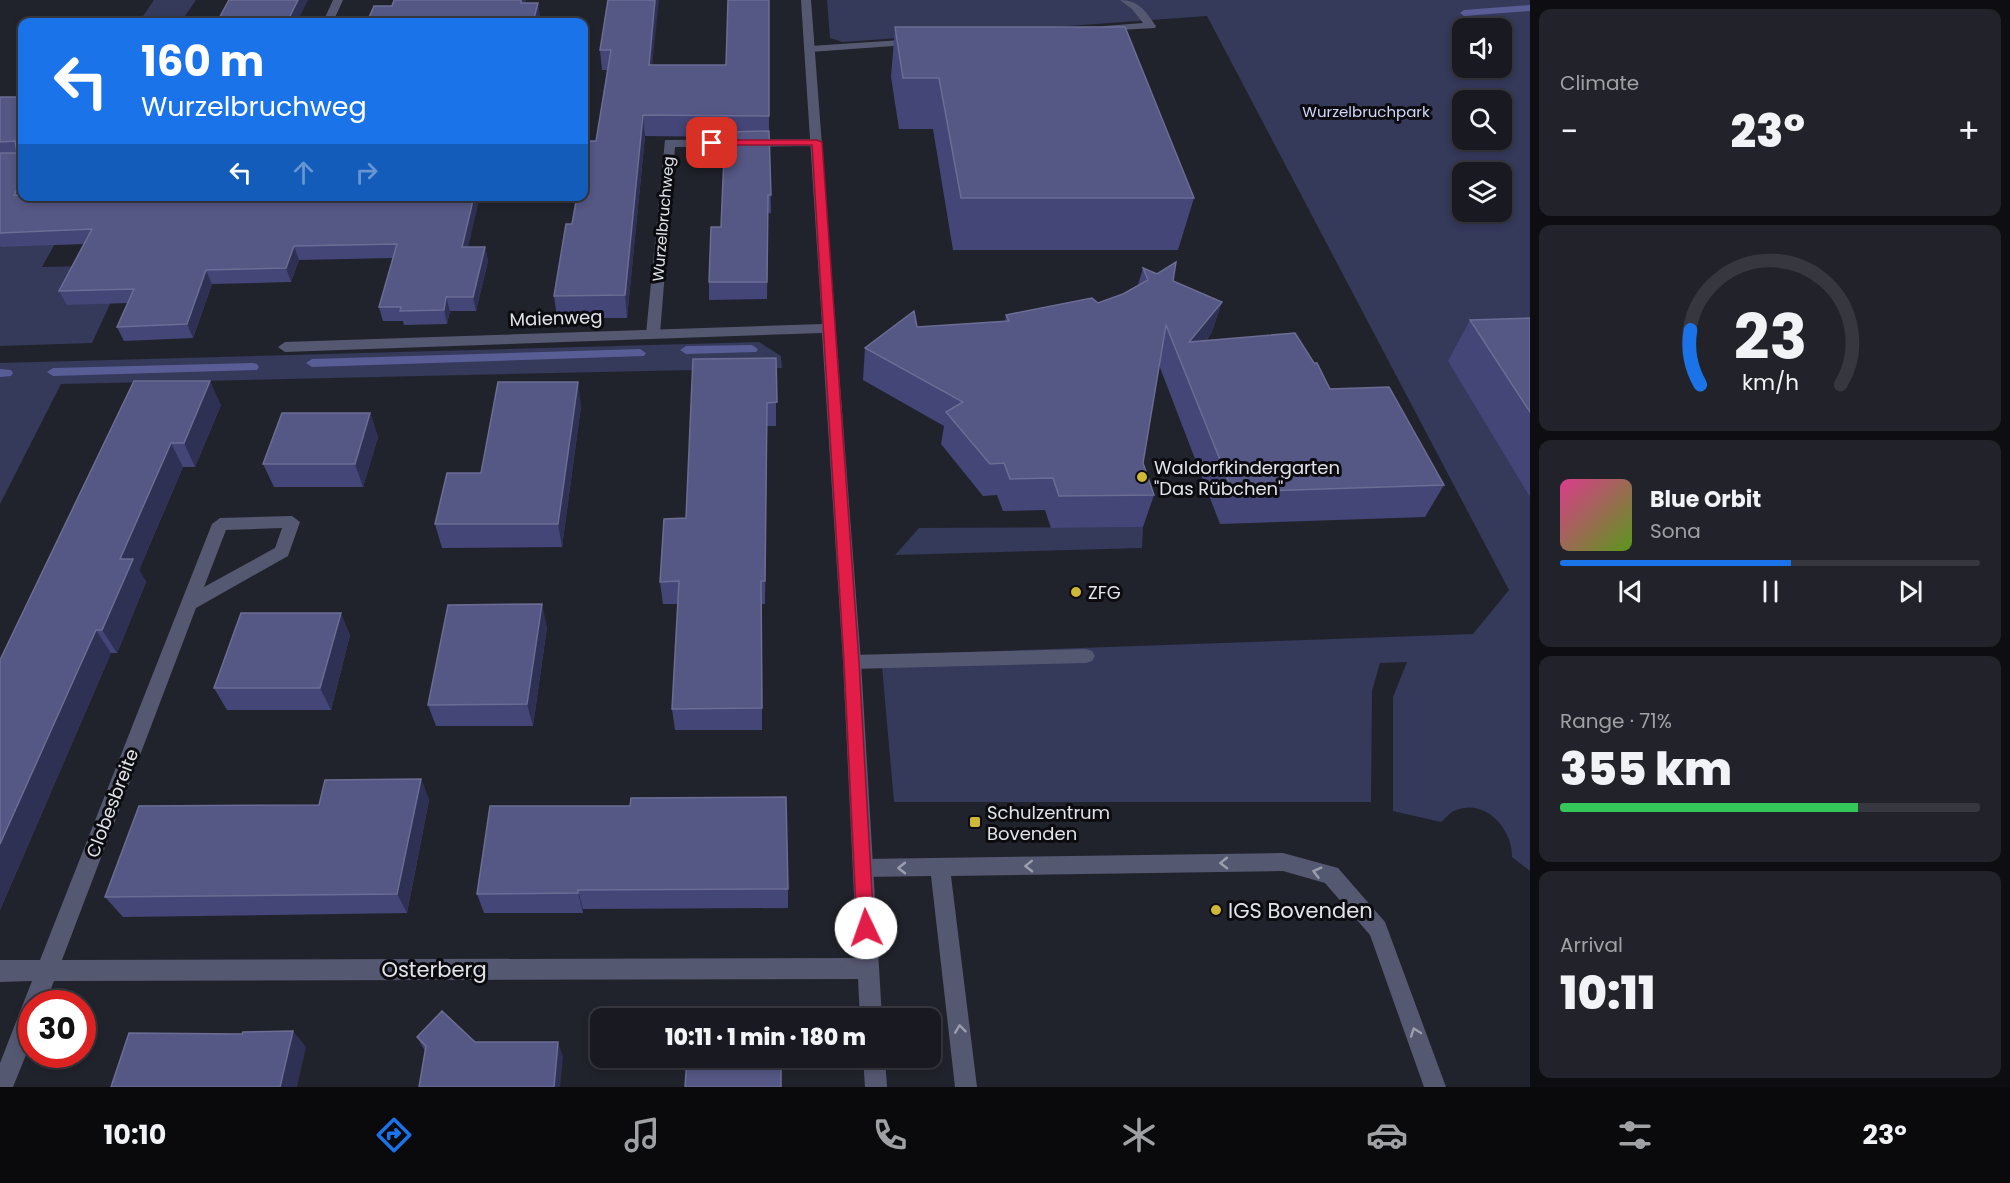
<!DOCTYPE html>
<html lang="en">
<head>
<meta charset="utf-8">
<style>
	:root { --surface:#191a21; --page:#22232a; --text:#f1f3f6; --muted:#9fa1a5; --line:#37383f; --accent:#1a73e8 }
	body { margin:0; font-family:Poppins,sans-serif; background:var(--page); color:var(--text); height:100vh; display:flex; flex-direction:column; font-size:22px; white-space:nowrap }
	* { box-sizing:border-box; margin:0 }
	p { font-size:20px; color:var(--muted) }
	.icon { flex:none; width:33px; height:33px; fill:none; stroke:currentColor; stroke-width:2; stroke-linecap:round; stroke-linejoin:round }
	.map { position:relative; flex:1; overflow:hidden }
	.drawer { display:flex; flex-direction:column; gap:9px; padding:9px; background:#0e0e12; width:480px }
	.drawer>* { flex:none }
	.banner { position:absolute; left:18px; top:18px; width:570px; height:183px; border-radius:12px; box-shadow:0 3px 9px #0003,0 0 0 2px var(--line); background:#1a73e8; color:#fff; overflow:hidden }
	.fabs { position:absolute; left:1452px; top:18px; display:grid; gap:12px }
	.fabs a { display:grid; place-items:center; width:60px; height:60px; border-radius:12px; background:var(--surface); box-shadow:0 3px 9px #0003,0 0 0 2px var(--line); font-size:30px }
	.speed { position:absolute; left:18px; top:990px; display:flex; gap:12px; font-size:30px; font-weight:700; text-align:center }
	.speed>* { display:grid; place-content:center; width:78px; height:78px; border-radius:50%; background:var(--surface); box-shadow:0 3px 9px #0003,0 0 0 2px var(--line); line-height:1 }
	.speed .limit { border:9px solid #d22; background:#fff; color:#111 }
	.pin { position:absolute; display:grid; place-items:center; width:51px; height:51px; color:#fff; margin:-26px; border-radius:12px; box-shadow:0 3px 9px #0006 }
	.me { position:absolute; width:66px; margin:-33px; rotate:357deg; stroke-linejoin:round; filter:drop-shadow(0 0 4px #0008) }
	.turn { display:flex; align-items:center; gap:21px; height:126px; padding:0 24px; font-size:27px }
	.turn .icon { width:78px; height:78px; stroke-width:2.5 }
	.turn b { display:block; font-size:42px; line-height:51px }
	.lanes { display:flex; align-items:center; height:57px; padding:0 24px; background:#0003; justify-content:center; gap:30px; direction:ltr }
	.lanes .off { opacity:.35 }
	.big { font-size:45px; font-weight:800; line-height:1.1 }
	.drawer .tile { flex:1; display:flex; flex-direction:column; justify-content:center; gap:9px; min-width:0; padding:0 21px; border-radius:12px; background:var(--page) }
	.drawer .dial { align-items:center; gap:0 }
	.dial svg { height:156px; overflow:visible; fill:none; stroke:var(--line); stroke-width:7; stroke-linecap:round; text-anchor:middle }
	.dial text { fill:var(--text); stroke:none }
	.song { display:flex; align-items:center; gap:18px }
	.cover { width:72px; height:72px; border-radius:9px; background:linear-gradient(135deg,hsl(330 70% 55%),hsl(90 70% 35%)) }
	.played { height:6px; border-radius:3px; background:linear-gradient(90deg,var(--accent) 55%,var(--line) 55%) }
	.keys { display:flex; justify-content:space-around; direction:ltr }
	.heat { display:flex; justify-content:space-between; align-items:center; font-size:33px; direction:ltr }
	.charge { height:9px; border-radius:4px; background:linear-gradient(90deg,#34c759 71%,var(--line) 0) }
	.trip { position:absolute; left:590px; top:1008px; width:351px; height:60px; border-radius:12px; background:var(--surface); box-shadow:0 3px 9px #0003,0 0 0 2px var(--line); font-weight:800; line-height:60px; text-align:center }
	.tab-bar { display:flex; height:96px; justify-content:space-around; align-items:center; background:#0a0a0d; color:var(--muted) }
	.tab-bar .icon { width:42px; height:42px }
	.tab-bar .active { color:var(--accent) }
	.tab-bar b { font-size:27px; color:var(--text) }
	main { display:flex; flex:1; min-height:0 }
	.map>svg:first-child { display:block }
	.green { fill:#35395a; fill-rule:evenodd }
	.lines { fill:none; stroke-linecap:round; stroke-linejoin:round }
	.stream { fill:#585d95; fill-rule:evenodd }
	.service { fill:#555871; fill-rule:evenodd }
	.minor { fill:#555871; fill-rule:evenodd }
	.wall { fill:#444678 }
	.shaded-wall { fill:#2f3154 }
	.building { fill:#555784; stroke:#6b6d94; stroke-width:1.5 }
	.oneway { stroke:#9c9ead }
	.route { fill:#e11d48; stroke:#92132f; stroke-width:1.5 }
	.poi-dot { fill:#cfb837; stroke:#0c0c10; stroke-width:2 }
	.labels { text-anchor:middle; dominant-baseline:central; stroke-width:6; stroke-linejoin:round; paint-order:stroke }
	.far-park-label { font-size:15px; fill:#d2d7fa; stroke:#0c0c10 }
	.far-street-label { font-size:15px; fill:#e2e3e9; stroke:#0c0c10 }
	.street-label { font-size:18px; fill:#e2e3e9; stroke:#0c0c10 }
	.poi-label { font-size:18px; fill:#e2e3e9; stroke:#0c0c10; text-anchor:start }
	.near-poi-label { font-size:21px; fill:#e2e3e9; stroke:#0c0c10; text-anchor:start }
	.near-street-label { font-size:21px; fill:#e2e3e9; stroke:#0c0c10 }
</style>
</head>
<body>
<main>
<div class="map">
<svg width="1530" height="1087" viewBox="0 0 1530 1087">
	<rect width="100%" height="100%" fill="#21232c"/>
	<path class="green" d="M 154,0 L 196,0 L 181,22 L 139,22 Z
		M 827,0 L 1530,0 L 1530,871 L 1512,857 C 1513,830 1486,798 1456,810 C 1450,812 1446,818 1441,822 L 1393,811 L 1393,697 L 1407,662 L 1380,663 L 1372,691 L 1371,802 L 894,802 L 881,655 L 1473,634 L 1509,590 L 1207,16 L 843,42 L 830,38 ZM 1462,28 L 1502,28 L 1502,68 L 1462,68 ZM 1462,100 L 1502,100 L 1502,140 L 1462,140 ZM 1462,172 L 1502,172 L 1502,212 L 1462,212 Z
		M 31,197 L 81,197 L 42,267 L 128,265 L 92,343 L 0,346 L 0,248 Z
		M 759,342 L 781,356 L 782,368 L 61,384 L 0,504 L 0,363 Z
		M 1143,527 L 1142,548 L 895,555 L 919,528 Z"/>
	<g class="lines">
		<path class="stream" d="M 1530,5 L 1530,11 L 1464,16 L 1460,13 L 1464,10 Z
			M 752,345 L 758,349 L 756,352 L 686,354 L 680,350 L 686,346 Z
			M 640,349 L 646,353 L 644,356 L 312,367 L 306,363 L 312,359 Z
			M 253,363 L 257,364 L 259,367 L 257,370 L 53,376 L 47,372 L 53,368 Z
			M 0,369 L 11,370 L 13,373 L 11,376 L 0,377 Z"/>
		<path class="service" d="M 1120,0 C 1139,0 1146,12 1156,26 L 1155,28 L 1100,31 L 1099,29 L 1104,26 L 1143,23 L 1132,9 Z
			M 917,39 L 922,42 L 921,44 L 810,52 L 805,49 L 810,46 Z
			M 817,139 L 823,143 L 821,146 L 675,147 L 660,334 L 653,339 L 648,337 L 646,334 L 665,140 Z
			M 1086,649 L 1092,651 L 1095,656 L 1092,661 L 1086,663 L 852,669 L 846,667 L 843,662 L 846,657 L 852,655 Z
			M 1283,853 L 1338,868 L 1385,922 L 1446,1087 L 1424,1087 L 1370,935 L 1325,883 L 1283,871 L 951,876 L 977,1087 L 955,1087 L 931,876 L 863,877 L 856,875 L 853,868 L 856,861 L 863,859 Z"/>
		<path class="minor" d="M 333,0 L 343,0 L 333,22 L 323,22 Z
			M 801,0 L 811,0 L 861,662 L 882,1018 L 860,1018 L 858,979 L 54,981 L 45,1004 L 32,1004 L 32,1040 L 13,1087 L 0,1087 L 0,1063 L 32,981 L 0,982 L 0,960 L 40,960 L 212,524 L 220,518 L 292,516 L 300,522 L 288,556 L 196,608 L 62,960 L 857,958 L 843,662 L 822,333 L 285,352 L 278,347 L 285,342 L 822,324 ZM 282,528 L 275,548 L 204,587 L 226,530 Z
			M 863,1058 L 885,1058 L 887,1087 L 865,1087 Z"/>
	</g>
	<path class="wall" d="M 608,0 L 652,65 L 726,65 L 769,0 L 769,131 L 771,213 L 768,213 L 767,299 L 709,300 L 709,282 L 721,227 L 725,137 L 645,136 L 627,318 L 557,318 L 554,296 L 572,224 L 596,141 L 607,70 L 602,70 L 600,50 Z
		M 895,27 L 1194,198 L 1178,250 L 953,250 L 933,129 L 899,129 L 891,77 Z
		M 0,97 L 22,97 L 22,196 L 469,247 L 485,247 L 488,261 L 476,311 L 450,311 L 447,324 L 404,325 L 403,321 L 383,321 L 379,307 L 393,258 L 299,260 L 291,282 L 212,284 L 193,338 L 124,341 L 117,327 L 128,303 L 67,305 L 59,291 L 84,244 L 0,247 Z
		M 1143,268 L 1222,302 L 1211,334 L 1206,341 L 1330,389 L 1444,485 L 1425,517 L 1220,524 L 1159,365 L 1143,463 L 1154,495 L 1143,527 L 1051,528 L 1045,510 L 1003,511 L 997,495 L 983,496 L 941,444 L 944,426 L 863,380 L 865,348 L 917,327 L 1005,321 L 1006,315 L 1098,303 L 1123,294 L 1138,285 Z
		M 1530,318 L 1530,497 L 1448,361 L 1470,320 Z
		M 776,358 L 776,426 L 767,426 L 765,604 L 762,604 L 762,730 L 675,730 L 672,709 L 678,604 L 663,604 L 660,582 L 686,518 Z
		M 134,381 L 221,405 L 195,467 L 183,467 L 139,570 L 146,582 L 117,653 L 111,653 L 0,910 L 0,660 Z
		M 581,406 L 562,547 L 442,548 L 435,524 Z
		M 370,413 L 378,437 L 363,487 L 274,487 L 263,464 Z
		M 547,627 L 533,726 L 436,726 L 428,705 Z
		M 350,635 L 331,710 L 227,710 L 214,688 Z
		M 421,779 L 429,800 L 407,913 L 123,917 L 105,897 L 319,805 Z
		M 490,806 L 788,889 L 788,908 L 583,909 L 583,913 L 484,913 L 477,894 Z
		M 417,1037 L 475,1042 L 563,1057 L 425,1051 Z"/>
	<path class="shaded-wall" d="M 298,0 L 308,0 L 297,22 L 287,22 Z
		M 521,0 L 526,0 L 523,16 L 521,3 Z
		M 655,0 L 659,0 L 650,86 L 649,65 Z
		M 538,3 L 540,16 L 538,22 L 533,22 Z
		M 643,115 L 645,136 L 627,318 L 625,295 Z
		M 22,182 L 22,196 L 14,195 Z
		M 474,196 L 480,196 L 465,261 L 462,247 Z
		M 294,246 L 299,260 L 291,282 L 286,268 Z
		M 485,247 L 488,261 L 476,311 L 473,297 Z
		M 206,270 L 212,284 L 193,338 L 187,324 Z
		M 446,297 L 450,311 L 447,324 L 444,310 Z
		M 1222,302 L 1211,334 L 1183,368 L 1189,342 Z
		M 210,381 L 221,405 L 195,467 L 184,443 Z
		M 578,382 L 581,406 L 562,547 L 558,524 Z
		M 370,413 L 378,437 L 363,487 L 355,464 Z
		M 171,443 L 183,467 L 139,570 L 146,582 L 117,653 L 102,630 L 120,559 Z
		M 542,604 L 547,627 L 533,726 L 527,704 Z
		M 341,613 L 350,635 L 331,710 L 320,688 Z
		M 96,630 L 111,653 L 0,910 L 0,844 Z
		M 421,779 L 429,800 L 407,913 L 397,894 Z
		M 578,890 L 583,909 L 583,913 L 578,893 Z
		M 293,1031 L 306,1047 L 297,1087 L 280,1087 Z
		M 558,1042 L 563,1057 L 560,1087 L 554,1087 Z"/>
	<path class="building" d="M 229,0 L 298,0 L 287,22 L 217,22 Z
		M 394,0 L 521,0 L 521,3 L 538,3 L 533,22 L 367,22 L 374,6 L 392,6 Z
		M 608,0 L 655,0 L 649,65 L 726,65 L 728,0 L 769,0 L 769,116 L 643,115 L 625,295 L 554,296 L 566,224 L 572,224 L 577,196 L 584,196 L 584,158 L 586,141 L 596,141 L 611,50 L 600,50 Z
		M 895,27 L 1125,27 L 1194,198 L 961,198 L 939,78 L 903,78 Z
		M 0,97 L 22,97 L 22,182 L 14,195 L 22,195 L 22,196 L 474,196 L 462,247 L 485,247 L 473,297 L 446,297 L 444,310 L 400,311 L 401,307 L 379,307 L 397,244 L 294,246 L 286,268 L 206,270 L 187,324 L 117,327 L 134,289 L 59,291 L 92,229 L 0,233 L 0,153 L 17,153 L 15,141 L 0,142 Z
		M 769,131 L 771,195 L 768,195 L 767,282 L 709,282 L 711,227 L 721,227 L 725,132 Z
		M 1176,262 L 1173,281 L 1222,302 L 1189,342 L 1295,333 L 1314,363 L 1317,363 L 1330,389 L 1389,387 L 1444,485 L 1233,492 L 1166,325 L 1143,463 L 1154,495 L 1059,496 L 1053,478 L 1010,479 L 1004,463 L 990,464 L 946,412 L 963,402 L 865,348 L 914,311 L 917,327 L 1009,321 L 1006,315 L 1092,298 L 1098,303 L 1123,294 L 1148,280 L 1143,268 L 1157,274 Z
		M 1530,318 L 1530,412 L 1470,320 Z
		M 776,358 L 777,402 L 767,403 L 765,581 L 761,581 L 762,708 L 672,709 L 679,581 L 660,582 L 664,519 L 686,518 L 693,359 Z
		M 134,381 L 210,381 L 184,443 L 171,443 L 120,559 L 133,559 L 102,630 L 96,630 L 0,844 L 0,660 Z
		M 498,382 L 578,382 L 558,524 L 435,524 L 447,473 L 481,473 Z
		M 282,413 L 370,413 L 355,464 L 263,464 Z
		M 542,604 L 527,704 L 428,705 L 448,605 Z
		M 241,613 L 341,613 L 320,688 L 214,688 Z
		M 421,779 L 397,894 L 105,897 L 139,806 L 319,805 L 325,780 Z
		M 786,797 L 788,889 L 578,890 L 578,893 L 477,894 L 490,806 L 630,806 L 631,798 Z
		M 442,1011 L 475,1042 L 558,1042 L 554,1087 L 419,1087 L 426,1046 L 417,1037 Z
		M 293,1031 L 280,1087 L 111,1087 L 129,1033 L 242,1034 L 243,1032 Z
		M 687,1058 L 781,1058 L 781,1087 L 685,1087 Z"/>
	<defs><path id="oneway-chevron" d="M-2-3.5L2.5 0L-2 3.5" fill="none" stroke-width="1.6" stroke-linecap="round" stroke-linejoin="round" transform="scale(1.5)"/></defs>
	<g class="oneway">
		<use href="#oneway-chevron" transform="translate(1224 863) rotate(179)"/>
		<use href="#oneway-chevron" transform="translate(1029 866) rotate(179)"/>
		<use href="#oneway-chevron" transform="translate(902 868) rotate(180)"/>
		<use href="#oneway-chevron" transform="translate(1317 872) rotate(-165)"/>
		<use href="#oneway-chevron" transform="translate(960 1029) rotate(-97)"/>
		<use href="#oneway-chevron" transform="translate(1415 1032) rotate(-110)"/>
	</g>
	<path class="route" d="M 712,140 L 817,140 L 822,142 L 859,662 L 874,928 L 872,934 L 866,936 L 860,934 L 857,928 L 844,662 L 812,145 L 708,145 L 707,143 Z"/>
	<g class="poi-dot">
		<circle cx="1142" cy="477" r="6"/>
		<circle cx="1076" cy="592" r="6"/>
		<rect x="969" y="816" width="12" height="12" rx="3"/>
		<circle cx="1216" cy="910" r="6"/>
	</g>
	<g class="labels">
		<g class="far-park-label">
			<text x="1366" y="111">Wurzelbruchpark</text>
		</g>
		<g class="far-street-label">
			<text transform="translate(663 219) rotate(-85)">Wurzelbruchweg</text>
		</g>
		<g class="street-label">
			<text transform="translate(556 318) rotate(-2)">Maienweg</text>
			<text transform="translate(112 803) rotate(-69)">Clobesbreite</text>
		</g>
		<g class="poi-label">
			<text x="1154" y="467">Waldorfkindergarten<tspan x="1154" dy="21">"Das Rübchen"</tspan></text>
			<text x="1088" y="592">ZFG</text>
			<text x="987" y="812">Schulzentrum<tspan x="987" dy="21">Bovenden</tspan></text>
		</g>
		<g class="near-poi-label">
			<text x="1228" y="910">IGS Bovenden</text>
		</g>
		<g class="near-street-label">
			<text x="434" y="969">Osterberg</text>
		</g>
	</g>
</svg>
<div class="fabs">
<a><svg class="icon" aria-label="sound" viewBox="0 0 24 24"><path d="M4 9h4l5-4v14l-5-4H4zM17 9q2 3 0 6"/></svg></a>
<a><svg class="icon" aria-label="search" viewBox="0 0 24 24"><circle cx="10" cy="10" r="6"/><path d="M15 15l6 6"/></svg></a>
<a><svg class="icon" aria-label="layers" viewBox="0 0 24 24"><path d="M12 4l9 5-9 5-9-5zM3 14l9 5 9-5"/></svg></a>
</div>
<div class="speed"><div class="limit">30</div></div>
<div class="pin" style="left:712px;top:143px;background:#d93025"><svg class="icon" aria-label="arrive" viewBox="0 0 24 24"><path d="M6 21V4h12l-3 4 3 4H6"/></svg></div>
<svg class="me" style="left:866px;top:928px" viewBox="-20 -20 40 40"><circle r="19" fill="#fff"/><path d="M0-13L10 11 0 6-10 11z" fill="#e11d48"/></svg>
<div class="trip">10:11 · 1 min · 180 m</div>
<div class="banner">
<div class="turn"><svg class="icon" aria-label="left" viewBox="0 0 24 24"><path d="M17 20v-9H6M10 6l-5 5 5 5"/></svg><div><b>160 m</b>Wurzelbruchweg</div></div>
<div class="lanes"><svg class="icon" aria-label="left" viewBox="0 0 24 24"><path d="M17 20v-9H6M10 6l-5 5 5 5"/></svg><svg class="icon off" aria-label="ahead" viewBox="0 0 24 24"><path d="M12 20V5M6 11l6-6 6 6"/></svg><svg class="icon off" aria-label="right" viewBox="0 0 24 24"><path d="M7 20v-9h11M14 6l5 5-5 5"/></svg></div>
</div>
</div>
<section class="drawer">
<div class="tile"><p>Climate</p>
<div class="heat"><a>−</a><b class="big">23°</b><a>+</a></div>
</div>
<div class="tile dial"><svg viewBox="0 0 100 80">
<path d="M14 69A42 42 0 1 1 86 69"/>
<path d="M14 69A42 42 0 0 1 9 41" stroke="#1a73e8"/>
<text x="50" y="56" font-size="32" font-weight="700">23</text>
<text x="50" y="72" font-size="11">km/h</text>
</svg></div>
<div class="tile">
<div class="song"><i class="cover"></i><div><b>Blue Orbit</b><p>Sona</p></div></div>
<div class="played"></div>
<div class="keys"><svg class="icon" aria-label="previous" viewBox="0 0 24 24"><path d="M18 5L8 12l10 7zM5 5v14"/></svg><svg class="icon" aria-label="pause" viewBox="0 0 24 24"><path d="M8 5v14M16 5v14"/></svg><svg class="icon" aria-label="next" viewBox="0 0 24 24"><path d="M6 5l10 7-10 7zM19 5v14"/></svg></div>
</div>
<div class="tile"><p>Range · 71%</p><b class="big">355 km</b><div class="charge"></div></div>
<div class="tile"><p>Arrival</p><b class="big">10:11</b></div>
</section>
</main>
<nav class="tab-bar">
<b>10:10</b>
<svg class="icon active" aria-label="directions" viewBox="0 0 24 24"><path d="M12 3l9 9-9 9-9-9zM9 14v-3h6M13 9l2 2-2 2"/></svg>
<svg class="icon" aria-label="music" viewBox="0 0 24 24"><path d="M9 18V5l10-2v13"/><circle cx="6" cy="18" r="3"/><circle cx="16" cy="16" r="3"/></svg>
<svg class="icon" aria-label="phone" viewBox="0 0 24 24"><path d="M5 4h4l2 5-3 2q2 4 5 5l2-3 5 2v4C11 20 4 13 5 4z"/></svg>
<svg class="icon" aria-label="climate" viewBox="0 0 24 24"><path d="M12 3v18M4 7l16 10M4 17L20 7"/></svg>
<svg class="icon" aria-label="car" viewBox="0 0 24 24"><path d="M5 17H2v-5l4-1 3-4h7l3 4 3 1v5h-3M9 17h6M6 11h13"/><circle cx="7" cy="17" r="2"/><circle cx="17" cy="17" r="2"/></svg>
<svg class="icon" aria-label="filters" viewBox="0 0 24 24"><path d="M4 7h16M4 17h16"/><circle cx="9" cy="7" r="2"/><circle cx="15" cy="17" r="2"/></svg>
<b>23°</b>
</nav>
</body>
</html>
